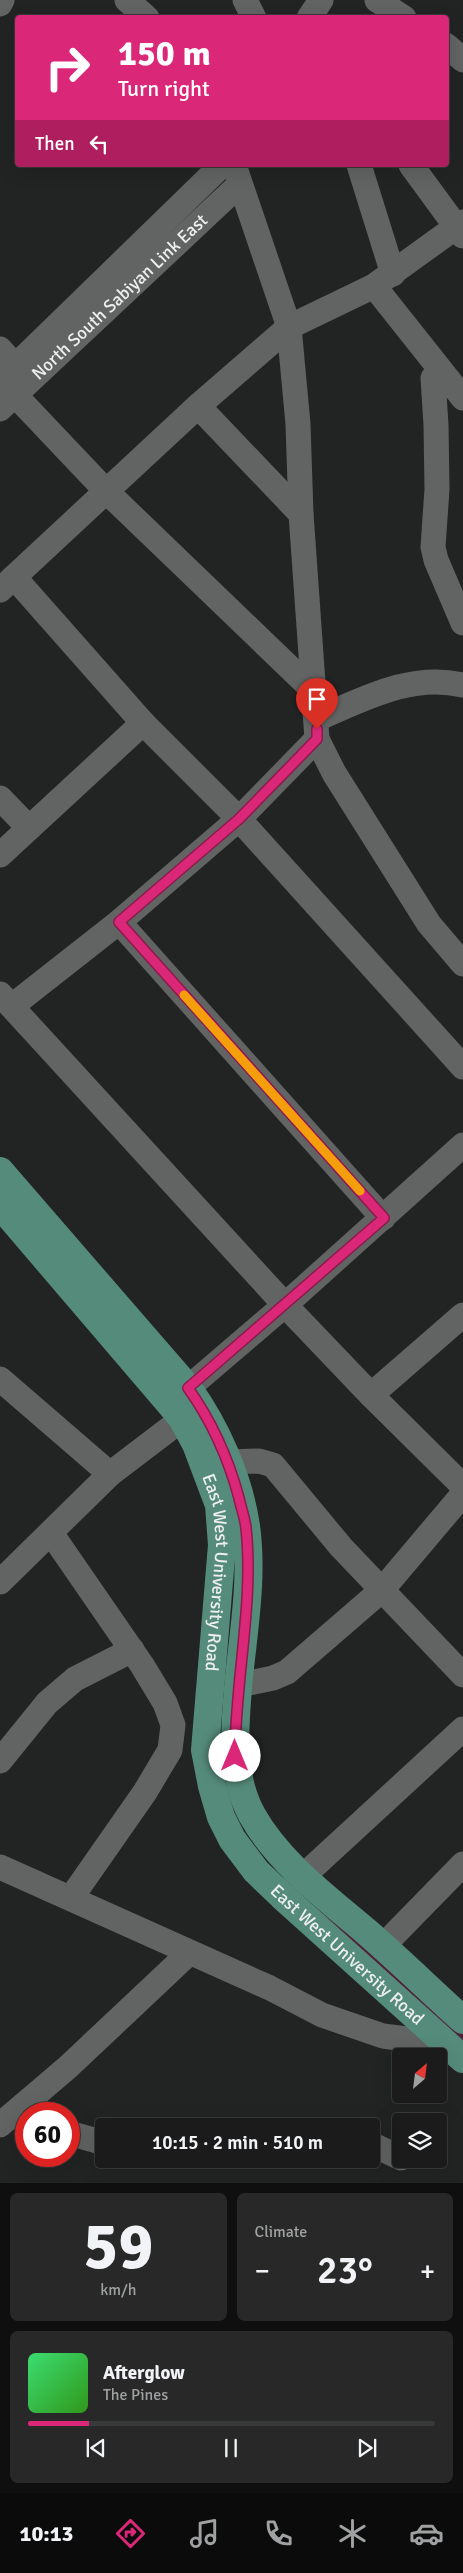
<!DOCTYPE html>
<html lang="en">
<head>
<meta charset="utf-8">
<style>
	:root { --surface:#1a1b1a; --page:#272827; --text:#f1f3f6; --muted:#9fa1a2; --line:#383939; --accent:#db2777 }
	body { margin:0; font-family:Signika,sans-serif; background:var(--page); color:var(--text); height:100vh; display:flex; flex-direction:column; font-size:19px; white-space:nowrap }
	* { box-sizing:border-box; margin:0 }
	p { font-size:16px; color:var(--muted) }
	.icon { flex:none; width:28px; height:28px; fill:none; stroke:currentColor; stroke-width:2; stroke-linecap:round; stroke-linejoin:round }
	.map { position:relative; height:2183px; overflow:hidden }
	.side { display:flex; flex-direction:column; gap:10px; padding:10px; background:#0e0f0e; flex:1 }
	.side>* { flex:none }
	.banner { position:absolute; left:15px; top:15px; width:434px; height:152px; border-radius:5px; box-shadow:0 5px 20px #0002,0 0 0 1px var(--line); background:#db2777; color:#fff; overflow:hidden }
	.needle { width:32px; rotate:28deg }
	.fabs { position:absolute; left:392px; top:2048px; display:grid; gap:10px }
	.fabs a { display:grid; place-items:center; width:55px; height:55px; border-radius:5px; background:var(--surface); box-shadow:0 5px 20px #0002,0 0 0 1px var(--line); font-size:25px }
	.speed { position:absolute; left:15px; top:2102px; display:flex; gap:10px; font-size:25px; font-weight:700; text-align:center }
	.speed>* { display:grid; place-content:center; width:65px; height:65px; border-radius:50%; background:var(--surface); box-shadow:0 5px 20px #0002,0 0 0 1px var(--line); line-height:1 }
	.speed .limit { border:8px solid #d22; background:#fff; color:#111 }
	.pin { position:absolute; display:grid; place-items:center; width:42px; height:42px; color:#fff; margin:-51px -21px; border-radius:50% 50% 50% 0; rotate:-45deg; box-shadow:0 0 5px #0007 }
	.pin .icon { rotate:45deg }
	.me { position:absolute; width:55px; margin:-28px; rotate:0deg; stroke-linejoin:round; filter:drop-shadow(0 0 4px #0008) }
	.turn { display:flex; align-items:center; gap:18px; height:105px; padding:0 20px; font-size:22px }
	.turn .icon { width:65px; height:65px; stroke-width:2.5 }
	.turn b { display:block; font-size:35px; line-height:42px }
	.then { display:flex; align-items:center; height:48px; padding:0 20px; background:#0003; gap:10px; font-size:19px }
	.big { font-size:38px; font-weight:600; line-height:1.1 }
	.side .card { flex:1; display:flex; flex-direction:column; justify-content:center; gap:8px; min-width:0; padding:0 18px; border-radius:8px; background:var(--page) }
	.side .dial { align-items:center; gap:0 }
	.dial b { font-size:65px; line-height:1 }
	.song { display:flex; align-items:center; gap:15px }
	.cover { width:60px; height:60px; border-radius:8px; background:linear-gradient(135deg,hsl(140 70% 55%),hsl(110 70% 35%)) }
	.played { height:5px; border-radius:2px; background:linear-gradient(90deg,var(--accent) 15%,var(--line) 15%) }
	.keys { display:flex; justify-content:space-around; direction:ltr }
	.heat { display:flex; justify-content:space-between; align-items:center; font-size:28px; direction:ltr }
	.side .tiles { flex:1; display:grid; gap:10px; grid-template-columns:1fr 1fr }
	.card:last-child { grid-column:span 2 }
	.trip { position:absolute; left:95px; top:2118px; width:285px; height:50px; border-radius:5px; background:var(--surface); box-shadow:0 5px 20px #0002,0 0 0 1px var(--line); font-weight:600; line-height:50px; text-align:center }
	.menu { display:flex; height:80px; justify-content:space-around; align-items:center; background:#0a0b0a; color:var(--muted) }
	.menu .icon { width:35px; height:35px }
	.menu .current { color:var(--accent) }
	.menu b { font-size:22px; color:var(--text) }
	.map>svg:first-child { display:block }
	.green { fill:#502037 }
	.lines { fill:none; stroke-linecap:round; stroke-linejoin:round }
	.minor { stroke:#616462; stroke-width:25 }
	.major { stroke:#558b7a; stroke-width:28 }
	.route-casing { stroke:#8e194d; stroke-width:12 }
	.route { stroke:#db2777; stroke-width:9 }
	.slow { stroke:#f59e0b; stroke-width:9 }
	.labels { text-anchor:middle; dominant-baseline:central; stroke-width:5; stroke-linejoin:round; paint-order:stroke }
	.street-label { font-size:18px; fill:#eeefef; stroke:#181b1a }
</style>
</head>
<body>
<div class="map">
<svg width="463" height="2183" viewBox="0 0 463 2183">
	<rect width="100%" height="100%" fill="#222423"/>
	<path class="green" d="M 317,1907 L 463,2030 L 463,2046 L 318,1914 Z"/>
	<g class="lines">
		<g class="minor">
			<path d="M 127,0 L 147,18"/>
			<path d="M 245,0 L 254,18"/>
			<path d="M 377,0 L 404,18"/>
			<path d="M 0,4 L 2,0"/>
			<path d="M 309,18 L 321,0"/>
			<path d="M 446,45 L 463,60"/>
			<path d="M 234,165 L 289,327 L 298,424 L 301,514 L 317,739 L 334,773 L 429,924 L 463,964"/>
			<path d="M 359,165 L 393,274"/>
			<path d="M 411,165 L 463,236"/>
			<path d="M 374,286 L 463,398"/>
			<path d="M 0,349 L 27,379"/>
			<path d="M 0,381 L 222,165"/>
			<path d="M 449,381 L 433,378 L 436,425 L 437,489 L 433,547 L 436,560 L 463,623"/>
			<path d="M 15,395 L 107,492 L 315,692"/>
			<path d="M 198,406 L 301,514"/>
			<path id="s1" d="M 0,409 L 240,184"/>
			<path d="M 14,577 L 143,723 L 239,819 L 463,1067"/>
			<path d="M 0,590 L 198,406 L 289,327 L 374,286 L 463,222"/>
			<path d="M 317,719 C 364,699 410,673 463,685"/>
			<path d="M 0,798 L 29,828"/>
			<path d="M 0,855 L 143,723"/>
			<path d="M 119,922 L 383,1218"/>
			<path d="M 0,994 L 285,1305 L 371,1395 L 463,1486"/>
			<path d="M 12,1006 L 119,922 L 239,819 L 317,739"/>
			<path d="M 0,1379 L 110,1474"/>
			<path d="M 188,1388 L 285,1305 L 463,1145"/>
			<path d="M 371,1395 L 463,1315"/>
			<path d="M 229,1462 L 259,1461 L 273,1465 L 341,1547 L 463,1675"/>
			<path d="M 51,1533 L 142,1665 L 165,1703 L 173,1725 L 170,1750 L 145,1792 L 71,1898"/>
			<path d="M 0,1582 L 110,1474 L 198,1407"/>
			<path d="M 239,1685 L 273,1678 L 287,1672 L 382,1590 L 463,1494"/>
			<path d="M 0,1761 L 47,1703 L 75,1679 L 132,1650"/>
			<path d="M 0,1867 L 270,1988 L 322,2015 L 383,2036 L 446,2044"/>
			<path d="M 287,1891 L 463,1729"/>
			<path d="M 383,1946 L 463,1864"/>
			<path d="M 0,2125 L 68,2067 L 189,1953"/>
			<path d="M 69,2133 L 104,2143"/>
			<path d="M 371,2144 L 401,2158"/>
		</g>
		<g class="major">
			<path d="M 0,1171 L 188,1388 C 216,1427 239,1478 246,1526 C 253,1576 244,1628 239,1677 C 235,1723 229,1773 252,1815 C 279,1863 326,1897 368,1933 C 400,1961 431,1991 463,2020"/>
			<path id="s2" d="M 0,1205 L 182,1418 L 196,1444 L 219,1505 L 222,1545 L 205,1750 L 212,1786 L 221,1817 L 232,1839 L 256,1871 L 282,1896 L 463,2059"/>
		</g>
	</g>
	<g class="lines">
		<g class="route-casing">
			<path id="route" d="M 235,1756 C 235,1680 254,1604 246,1528 C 245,1518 241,1508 239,1498 C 228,1457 213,1423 188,1388 L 384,1218 L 119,922 L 239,819 L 317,739 L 317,729"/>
		</g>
		<use href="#route" class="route"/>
		<path class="slow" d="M 184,995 L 360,1191"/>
	</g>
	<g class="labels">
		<g class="street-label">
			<text stroke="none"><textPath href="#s1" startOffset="164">North South Sabiyan Link East</textPath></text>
			<text stroke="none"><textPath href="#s2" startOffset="442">East West University Road</textPath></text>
			<text stroke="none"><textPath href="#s2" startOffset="878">East West University Road</textPath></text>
		</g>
	</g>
</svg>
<div class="fabs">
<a><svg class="needle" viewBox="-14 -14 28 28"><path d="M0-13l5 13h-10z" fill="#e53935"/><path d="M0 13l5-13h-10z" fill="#9fa1a2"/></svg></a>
<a><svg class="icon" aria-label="layers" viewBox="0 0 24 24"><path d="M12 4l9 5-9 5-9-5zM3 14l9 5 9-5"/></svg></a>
</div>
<div class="speed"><div class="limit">60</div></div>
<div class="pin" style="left:317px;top:729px;background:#d93025"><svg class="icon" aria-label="arrive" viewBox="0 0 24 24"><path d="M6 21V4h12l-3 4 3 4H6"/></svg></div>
<svg class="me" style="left:235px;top:1756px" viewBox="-20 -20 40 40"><circle r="19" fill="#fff"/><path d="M0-13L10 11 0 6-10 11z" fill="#db2777"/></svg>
<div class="trip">10:15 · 2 min · 510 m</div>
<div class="banner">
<div class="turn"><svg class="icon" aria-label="right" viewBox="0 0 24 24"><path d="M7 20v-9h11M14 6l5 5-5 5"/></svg><div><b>150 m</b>Turn right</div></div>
<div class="then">Then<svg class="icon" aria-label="left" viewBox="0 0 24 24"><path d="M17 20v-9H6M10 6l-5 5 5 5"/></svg></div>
</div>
</div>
<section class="side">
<div class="tiles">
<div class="card dial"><b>59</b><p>km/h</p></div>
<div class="card"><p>Climate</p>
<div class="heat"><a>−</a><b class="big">23°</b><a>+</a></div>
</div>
<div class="card">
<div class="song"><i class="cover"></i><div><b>Afterglow</b><p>The Pines</p></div></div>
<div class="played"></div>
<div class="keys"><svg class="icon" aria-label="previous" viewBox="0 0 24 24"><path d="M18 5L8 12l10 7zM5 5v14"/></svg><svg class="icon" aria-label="pause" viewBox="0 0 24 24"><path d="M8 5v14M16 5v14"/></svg><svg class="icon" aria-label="next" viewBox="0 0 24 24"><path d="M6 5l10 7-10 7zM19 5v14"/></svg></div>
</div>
</div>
</section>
<nav class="menu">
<b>10:13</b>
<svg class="icon current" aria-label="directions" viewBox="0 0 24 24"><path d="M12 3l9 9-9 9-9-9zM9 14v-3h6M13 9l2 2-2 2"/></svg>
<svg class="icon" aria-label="music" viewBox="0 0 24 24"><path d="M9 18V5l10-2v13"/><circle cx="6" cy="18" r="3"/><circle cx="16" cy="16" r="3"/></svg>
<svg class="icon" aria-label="phone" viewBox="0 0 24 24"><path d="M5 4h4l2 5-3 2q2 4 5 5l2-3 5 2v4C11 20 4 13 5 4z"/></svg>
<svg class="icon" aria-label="climate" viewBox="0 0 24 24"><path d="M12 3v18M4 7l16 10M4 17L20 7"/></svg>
<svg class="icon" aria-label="car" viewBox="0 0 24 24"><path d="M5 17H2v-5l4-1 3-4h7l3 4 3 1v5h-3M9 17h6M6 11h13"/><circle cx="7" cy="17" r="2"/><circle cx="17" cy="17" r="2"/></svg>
</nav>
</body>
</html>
